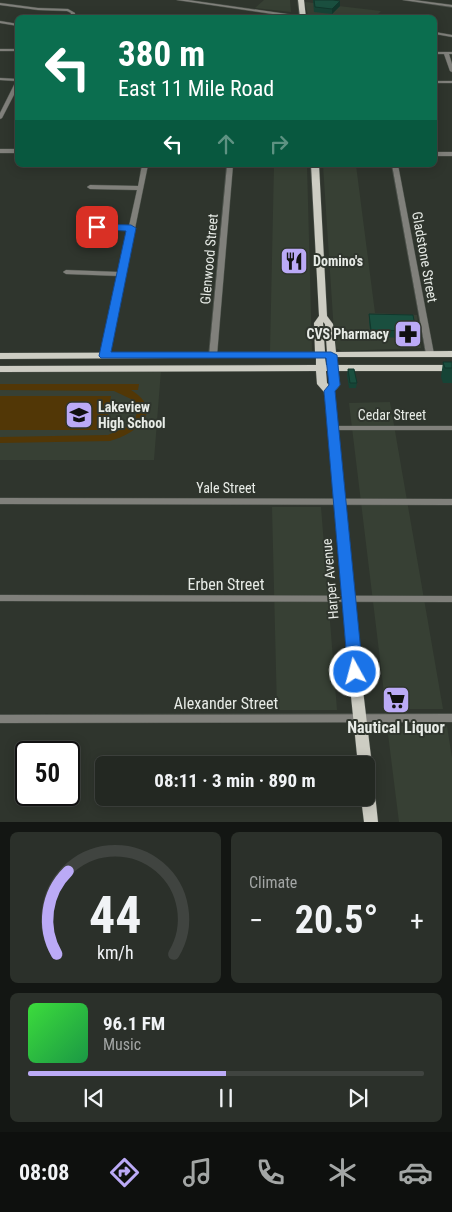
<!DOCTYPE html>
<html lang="en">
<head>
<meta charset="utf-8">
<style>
	:root { --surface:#232822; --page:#2b302a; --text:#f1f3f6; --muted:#a3a6a5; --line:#404440; --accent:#bbaaf6 }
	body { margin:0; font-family:"Roboto Condensed",sans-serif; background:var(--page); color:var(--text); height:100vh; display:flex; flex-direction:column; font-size:19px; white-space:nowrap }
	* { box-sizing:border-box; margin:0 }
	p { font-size:16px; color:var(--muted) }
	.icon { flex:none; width:28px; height:28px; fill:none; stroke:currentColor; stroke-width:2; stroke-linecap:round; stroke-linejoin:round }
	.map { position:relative; height:822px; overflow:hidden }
	.side { display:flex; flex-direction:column; gap:10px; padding:10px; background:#131613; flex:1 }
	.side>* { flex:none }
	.top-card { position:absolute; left:15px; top:15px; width:422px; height:152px; border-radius:8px; box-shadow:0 2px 12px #0003,0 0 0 1px var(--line); background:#0b6e4f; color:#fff; overflow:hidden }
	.speed { position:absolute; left:15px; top:741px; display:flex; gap:10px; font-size:25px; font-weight:700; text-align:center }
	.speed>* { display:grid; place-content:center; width:65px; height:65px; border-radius:50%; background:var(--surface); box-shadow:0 2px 12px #0003,0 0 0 1px var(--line); line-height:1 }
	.speed .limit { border:2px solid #111; border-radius:8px; background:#fff; color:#111 }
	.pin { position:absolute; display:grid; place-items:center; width:42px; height:42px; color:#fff; margin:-21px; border-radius:10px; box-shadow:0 2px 8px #0006 }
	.me { position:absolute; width:55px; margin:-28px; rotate:353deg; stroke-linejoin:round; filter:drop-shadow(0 0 4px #0008) }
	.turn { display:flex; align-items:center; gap:18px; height:105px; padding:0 20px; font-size:22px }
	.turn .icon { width:65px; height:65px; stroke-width:2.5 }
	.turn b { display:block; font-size:35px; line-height:42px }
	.lanes { display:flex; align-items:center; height:48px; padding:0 20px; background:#0003; justify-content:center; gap:25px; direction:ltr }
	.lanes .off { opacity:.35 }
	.big { font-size:38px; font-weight:700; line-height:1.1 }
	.side .tile { flex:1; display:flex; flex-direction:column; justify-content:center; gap:8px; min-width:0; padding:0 18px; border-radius:8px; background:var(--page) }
	.side .dial { align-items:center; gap:0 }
	.dial svg { height:130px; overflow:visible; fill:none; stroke:var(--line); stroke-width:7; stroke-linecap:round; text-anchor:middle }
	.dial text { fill:var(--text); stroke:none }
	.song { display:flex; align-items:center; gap:15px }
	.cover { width:60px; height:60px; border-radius:8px; background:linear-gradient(135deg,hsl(120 70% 55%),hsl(140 70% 35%)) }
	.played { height:5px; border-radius:2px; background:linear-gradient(90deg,var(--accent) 50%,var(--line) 50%) }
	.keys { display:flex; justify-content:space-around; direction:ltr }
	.heat { display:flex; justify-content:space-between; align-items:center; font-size:28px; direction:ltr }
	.side .tiles { flex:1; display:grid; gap:10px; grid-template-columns:1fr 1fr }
	.tile:last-child { grid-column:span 2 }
	.trip { position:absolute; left:95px; top:756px; width:280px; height:50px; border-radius:8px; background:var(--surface); box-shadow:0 2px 12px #0003,0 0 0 1px var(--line); font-weight:700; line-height:50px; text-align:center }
	.dock { display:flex; height:80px; justify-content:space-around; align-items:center; background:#0e100e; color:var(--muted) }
	.dock .icon { width:35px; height:35px }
	.dock .on { color:var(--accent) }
	.dock b { font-size:22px; color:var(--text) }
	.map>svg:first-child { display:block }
	.built { fill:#374034 }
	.green { fill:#523706 }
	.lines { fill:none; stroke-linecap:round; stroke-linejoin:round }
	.minor-casing { stroke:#4c524b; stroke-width:1 }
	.major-casing { stroke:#4c524b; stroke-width:1 }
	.minor { fill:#80807b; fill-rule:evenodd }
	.major { fill:#cdcdc3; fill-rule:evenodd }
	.wall { fill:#164436 }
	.shaded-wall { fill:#12372c }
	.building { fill:#1a4f3f; stroke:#12372c }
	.route { fill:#1a73e8; stroke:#114b97 }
	.labels { text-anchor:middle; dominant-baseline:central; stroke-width:4; stroke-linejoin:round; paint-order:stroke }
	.street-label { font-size:14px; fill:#e7ebe6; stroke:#2f352d }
	.poi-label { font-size:14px; font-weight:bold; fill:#e7ebe6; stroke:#2f352d; text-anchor:start }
	.near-street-label { font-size:16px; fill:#e7ebe6; stroke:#2f352d }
	.near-poi-label { font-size:16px; font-weight:bold; fill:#e7ebe6; stroke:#2f352d }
</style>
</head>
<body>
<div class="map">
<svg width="452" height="822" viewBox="0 0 452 822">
	<rect width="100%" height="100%" fill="#2f352d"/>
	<path class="built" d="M 264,0 L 290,0 L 291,12 L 255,8 Z
		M 305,2 L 381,11 L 375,17 L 322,17 L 308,16 Z
		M 274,165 L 307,165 L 312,351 L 270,351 Z
		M 323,165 L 356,165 L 375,313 L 417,315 L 421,348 L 342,351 L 335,348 Z
		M 0,370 L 161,370 L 154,460 L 0,460 Z
		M 390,402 L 443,709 L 386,709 L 349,403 Z
		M 272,507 L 321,507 L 337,710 L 277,710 Z
		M 387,726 L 447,726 L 452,758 L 452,822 L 399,822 Z"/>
	<path class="green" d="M 0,384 L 139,384 L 138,390 L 131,390 C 166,411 136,434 110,441 L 0,443 L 0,437 L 108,435 L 129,426 L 135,420 L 137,412 L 136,405 L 131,399 L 114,391 L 0,390 Z
		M 0,396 L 111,396 L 106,430 L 0,430 Z"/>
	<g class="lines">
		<g class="minor-casing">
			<path id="minor" d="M 177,0 L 188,0 L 315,18 L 300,18 Z
				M 403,0 L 414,0 L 452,5 L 452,7 Z
				M 0,3 L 38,8 L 68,9 L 75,13 L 74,18 L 70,18 L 71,13 L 67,11 L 38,10 L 0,5 Z
				M 0,21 L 18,24 L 18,26 L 0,23 Z
				M 435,32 L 452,35 L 452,37 L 435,34 Z
				M 0,49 L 18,49 L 18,51 L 0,51 Z
				M 435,52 L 452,52 L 452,54 L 449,54 L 452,64 L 452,72 L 450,71 L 444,54 L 435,54 Z
				M 0,78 L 18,79 L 18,87 L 2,118 L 0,119 L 0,113 L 16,81 L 0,80 Z
				M 435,81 L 452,81 L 452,83 L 435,83 Z
				M 0,149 L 18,149 L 18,153 L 0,153 Z
				M 435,152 L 452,152 L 452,156 L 435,156 Z
				M 142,165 L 148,165 L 109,355 L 105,357 L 101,355 L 119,276 L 66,274 L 63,272 L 66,270 L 119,272 L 128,230 L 80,229 L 77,227 L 80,225 L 129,226 L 137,190 L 90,189 L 87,187 L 90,185 L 138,186 Z
				M 227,165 L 233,165 L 217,355 L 213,357 L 209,355 Z
				M 392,165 L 398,165 L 434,354 L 430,356 L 426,354 Z
				M 330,426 L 452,426 L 452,430 L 333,430 L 329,428 Z
				M 0,498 L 452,499 L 452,505 L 0,504 Z
				M 0,595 L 452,596 L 452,602 L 0,601 Z
				M 452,714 L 452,722 L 0,723 L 0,715 Z"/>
		</g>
		<g class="major-casing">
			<path id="major" d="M 298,0 L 304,0 L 306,18 L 300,18 Z
				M 311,165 L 319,165 L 327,316 L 333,324 L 336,352 L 452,351 L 452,357 L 337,357 L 338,365 L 452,365 L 452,371 L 338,371 L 340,385 L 334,392 L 359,657 L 372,765 L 369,770 L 373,775 L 378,822 L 364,822 L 361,798 L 366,798 L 366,765 L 358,765 L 347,657 L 326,405 L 324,392 L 317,384 L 316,371 L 0,372 L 0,366 L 316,365 L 316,357 L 0,359 L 0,353 L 315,352 L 314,323 L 319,316 ZM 323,322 L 325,324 L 327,352 L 325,352 ZM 325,357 L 328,357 L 328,365 L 326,365 ZM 326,371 L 329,371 L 329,385 L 327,383 Z"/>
		</g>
		<use href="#minor" class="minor"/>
		<use href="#major" class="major"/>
	</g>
	<path class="wall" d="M 313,0 L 333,0 L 340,6 L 332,14 L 314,12 Z
		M 369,314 L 416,331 L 415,338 L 371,337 L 369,322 Z
		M 443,362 L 452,362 L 452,383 L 443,383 L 441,377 Z
		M 348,369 L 357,383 L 356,388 L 349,388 L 347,375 Z"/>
	<path class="shaded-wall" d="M 340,1 L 340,6 L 332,14 L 332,9 Z"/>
	<path class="building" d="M 314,0 L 333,0 L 340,1 L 332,9 L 315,7 Z
		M 369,314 L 413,315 L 416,331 L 371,330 Z
		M 443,362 L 452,362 L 452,368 L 445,368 Z
		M 348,369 L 354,369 L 357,383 L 350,383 Z"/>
	<path class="route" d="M 97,224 L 131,225 L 136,228 L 111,352 L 331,352 L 337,355 L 340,385 L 335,391 L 363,672 L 360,676 L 355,678 L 350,676 L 348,672 L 324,391 L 329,385 L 326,358 L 101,358 L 99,356 L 126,231 L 94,229 L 92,227 Z"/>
	<defs>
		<g id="restaurant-square" transform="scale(1.4375)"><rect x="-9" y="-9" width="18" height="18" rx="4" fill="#bbaaf6" stroke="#2f352d"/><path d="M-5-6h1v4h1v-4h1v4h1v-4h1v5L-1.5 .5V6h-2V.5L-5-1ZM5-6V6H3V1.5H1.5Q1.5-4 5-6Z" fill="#111"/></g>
		<g id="pharmacy-square" transform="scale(1.4375)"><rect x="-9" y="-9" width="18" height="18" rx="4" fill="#bbaaf6" stroke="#2f352d"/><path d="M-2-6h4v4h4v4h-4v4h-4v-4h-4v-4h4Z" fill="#111"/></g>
		<g id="school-square" transform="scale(1.4375)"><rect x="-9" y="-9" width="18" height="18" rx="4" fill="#bbaaf6" stroke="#2f352d"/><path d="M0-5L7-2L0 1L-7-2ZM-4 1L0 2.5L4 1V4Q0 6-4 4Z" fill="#111"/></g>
		<g id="supermarket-square" transform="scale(1.4375)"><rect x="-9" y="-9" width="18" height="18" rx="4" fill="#bbaaf6" stroke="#2f352d"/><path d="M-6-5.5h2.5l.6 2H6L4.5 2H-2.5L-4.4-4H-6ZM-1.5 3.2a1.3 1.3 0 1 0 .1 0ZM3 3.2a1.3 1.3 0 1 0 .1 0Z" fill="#111"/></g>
	</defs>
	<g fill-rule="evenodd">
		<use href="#restaurant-square" x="294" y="261"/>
		<use href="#pharmacy-square" x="408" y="334"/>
		<use href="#school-square" x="79" y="415"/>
		<use href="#supermarket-square" x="396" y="700"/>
	</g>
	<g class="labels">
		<g class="street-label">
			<text transform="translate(425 257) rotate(80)">Gladstone Street</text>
			<text transform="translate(209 259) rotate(-85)">Glenwood Street</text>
			<text x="392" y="415">Cedar Street</text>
			<text x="226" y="488">Yale Street</text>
			<text transform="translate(330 579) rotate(-95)">Harper Avenue</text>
		</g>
		<g class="poi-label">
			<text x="313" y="261">Domino's</text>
			<text x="389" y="334" text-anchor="end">CVS Pharmacy</text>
			<text x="98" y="407">Lakeview<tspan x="98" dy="16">High School</tspan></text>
		</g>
		<g class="near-street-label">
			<text x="226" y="584">Erben Street</text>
			<text x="226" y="703">Alexander Street</text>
		</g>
		<g class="near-poi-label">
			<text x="396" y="727">Nautical Liquor</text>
		</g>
	</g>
</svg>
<div class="speed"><div class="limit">50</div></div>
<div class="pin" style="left:97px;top:227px;background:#d93025"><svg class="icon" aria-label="arrive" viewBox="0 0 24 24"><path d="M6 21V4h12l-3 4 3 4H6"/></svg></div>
<svg class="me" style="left:355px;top:672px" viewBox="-20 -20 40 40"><circle r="17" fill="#1a73e8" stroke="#fff" stroke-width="3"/><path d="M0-11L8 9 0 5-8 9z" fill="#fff"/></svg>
<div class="trip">08:11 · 3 min · 890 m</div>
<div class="top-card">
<div class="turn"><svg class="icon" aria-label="left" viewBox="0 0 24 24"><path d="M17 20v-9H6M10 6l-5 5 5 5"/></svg><div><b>380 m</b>East 11 Mile Road</div></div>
<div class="lanes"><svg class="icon" aria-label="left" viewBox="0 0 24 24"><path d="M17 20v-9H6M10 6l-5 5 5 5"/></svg><svg class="icon off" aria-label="ahead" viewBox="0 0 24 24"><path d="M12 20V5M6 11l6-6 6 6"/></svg><svg class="icon off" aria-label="right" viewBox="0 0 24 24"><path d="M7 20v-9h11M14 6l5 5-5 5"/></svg></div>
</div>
</div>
<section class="side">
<div class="tiles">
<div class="tile dial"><svg viewBox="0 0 100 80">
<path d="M14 69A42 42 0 1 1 86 69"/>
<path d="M14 69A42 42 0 0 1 21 18" stroke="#bbaaf6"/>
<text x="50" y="56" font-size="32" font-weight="700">44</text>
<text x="50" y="72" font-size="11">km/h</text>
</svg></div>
<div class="tile"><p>Climate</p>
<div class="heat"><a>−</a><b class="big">20.5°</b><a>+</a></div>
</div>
<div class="tile">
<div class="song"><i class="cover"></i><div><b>96.1 FM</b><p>Music</p></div></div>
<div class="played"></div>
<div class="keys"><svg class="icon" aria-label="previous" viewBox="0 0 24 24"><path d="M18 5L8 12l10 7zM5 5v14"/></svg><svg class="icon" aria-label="pause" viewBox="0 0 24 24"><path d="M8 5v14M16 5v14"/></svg><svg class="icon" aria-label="next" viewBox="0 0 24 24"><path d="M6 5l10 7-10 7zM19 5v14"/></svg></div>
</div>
</div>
</section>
<nav class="dock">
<b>08:08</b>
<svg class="icon on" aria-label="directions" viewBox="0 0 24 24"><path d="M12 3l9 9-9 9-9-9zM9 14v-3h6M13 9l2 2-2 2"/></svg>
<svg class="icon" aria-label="music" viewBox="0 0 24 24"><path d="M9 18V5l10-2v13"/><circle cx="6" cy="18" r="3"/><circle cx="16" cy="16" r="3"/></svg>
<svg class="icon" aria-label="phone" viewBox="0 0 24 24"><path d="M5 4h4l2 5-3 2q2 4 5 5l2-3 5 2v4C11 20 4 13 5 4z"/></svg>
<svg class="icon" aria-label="climate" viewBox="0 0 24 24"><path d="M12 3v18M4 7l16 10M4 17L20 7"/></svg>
<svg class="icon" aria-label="car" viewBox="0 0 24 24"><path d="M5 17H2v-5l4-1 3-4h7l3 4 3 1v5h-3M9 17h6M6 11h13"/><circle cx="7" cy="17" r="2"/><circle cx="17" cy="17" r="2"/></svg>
</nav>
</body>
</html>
